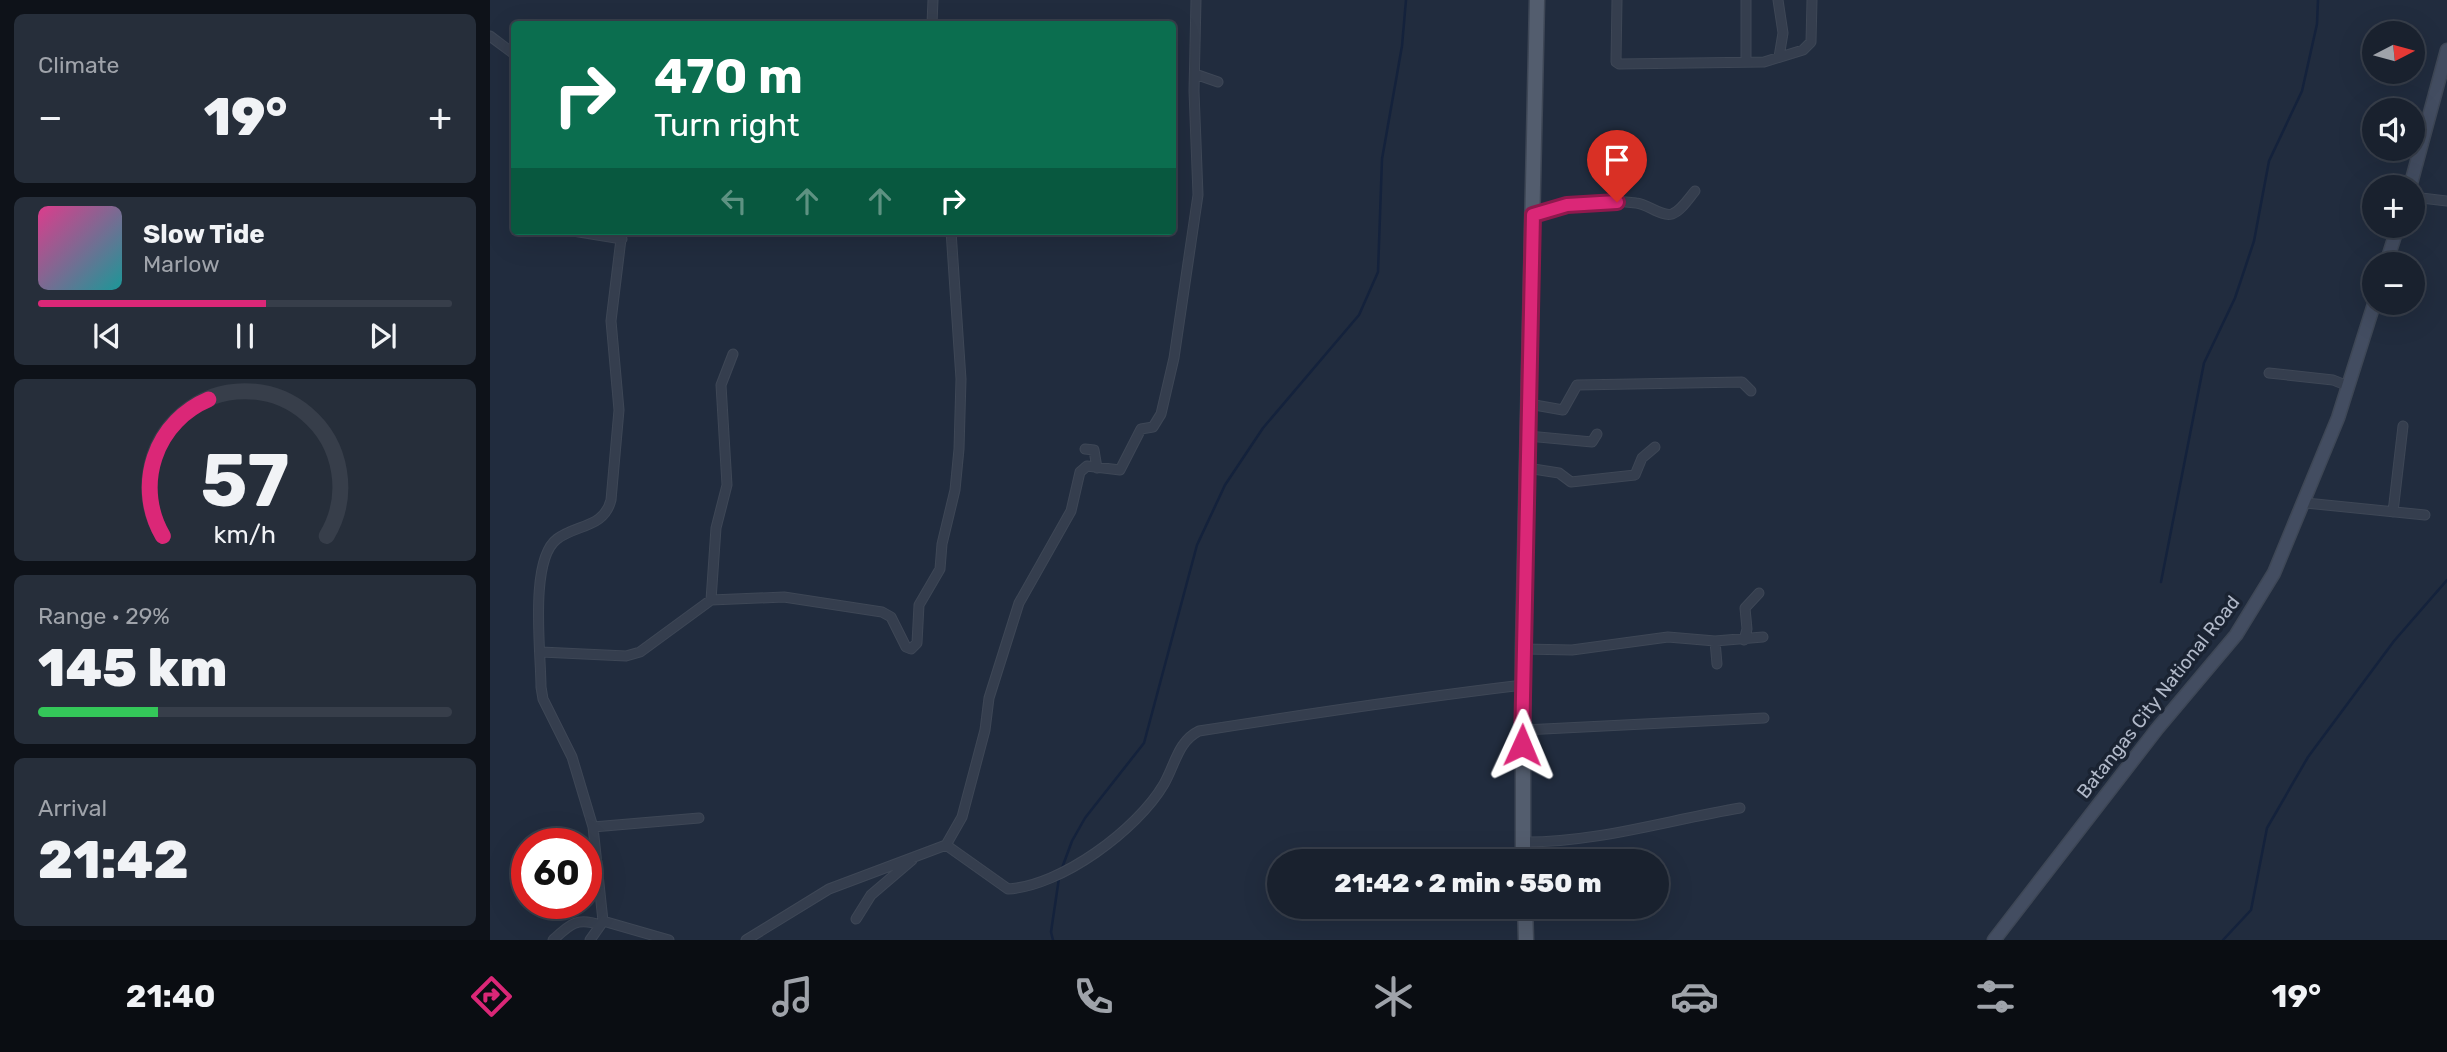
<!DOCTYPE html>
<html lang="en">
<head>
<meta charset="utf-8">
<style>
	:root { --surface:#19212e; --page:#262e3a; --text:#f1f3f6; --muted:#9fa3aa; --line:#373e4a; --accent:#db2777 }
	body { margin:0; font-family:Rubik,sans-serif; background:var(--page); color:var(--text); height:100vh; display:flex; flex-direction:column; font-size:26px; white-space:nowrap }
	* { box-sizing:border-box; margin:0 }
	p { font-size:23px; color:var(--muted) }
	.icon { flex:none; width:38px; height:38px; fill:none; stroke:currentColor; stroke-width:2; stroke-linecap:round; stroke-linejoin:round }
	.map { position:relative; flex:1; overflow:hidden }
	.details { display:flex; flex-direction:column; gap:14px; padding:14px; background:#0e1219; width:490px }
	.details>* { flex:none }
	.top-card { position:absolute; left:21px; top:21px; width:665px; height:214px; border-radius:7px; box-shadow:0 7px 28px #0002,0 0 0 2px var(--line); background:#0b6e4f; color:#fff; overflow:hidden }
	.needle { width:46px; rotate:84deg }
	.controls { position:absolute; left:1872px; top:21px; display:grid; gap:14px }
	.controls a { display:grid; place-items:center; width:63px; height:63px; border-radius:50%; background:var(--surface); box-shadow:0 7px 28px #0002,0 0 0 2px var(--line); font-size:35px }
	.speed { position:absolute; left:21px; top:828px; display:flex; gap:14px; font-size:35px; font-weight:700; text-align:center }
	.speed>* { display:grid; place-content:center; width:91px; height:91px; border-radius:50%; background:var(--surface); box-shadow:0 7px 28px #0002,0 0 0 2px var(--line); line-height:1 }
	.speed .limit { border:10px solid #d22; background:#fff; color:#111 }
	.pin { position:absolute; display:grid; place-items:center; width:60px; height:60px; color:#fff; margin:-72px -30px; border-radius:50% 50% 50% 0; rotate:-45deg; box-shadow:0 0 7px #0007 }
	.pin .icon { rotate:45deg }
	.me { position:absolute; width:77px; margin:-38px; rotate:1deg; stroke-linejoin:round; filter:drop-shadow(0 0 5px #0008) }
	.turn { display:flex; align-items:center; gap:24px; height:147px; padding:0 28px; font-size:32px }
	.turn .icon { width:91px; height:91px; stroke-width:2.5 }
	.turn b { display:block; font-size:49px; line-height:60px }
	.lanes { display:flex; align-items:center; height:66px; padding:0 28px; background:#0003; justify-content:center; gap:35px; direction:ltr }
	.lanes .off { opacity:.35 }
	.big { font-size:52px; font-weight:800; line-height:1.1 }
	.details .card { flex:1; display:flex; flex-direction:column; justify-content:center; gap:10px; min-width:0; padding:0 24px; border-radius:10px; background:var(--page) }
	.details .dial { align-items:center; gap:0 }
	.dial svg { height:182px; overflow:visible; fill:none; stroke:var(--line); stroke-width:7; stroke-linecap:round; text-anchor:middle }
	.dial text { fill:var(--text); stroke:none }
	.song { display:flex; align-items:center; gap:21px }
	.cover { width:84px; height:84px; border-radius:10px; background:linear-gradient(135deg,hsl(330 70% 55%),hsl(180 70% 35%)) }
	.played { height:7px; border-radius:4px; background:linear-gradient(90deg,var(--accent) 55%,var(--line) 55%) }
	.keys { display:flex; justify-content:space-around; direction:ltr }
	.heat { display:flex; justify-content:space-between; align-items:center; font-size:38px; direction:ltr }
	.charge { height:10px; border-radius:5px; background:linear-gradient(90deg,#34c759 29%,var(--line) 0) }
	.trip { position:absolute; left:777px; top:849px; width:402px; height:70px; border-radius:35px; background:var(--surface); box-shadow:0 7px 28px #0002,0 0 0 2px var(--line); font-weight:800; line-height:70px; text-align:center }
	.dock { display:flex; height:112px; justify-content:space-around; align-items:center; background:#0a0d12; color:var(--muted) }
	.dock .icon { width:49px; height:49px }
	.dock .selected { color:var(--accent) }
	.dock b { font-size:32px; color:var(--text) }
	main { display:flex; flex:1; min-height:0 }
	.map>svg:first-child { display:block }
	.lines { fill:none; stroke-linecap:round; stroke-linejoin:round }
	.stream { stroke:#14223c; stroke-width:2.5 }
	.street-casing { stroke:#3e4756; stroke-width:11 }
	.secondary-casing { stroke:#3e4756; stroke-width:15 }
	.primary-casing { stroke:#3e4756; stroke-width:17 }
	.street { stroke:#353e4e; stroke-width:9 }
	.secondary { stroke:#434d61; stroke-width:12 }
	.primary { stroke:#535d6e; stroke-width:14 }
	.route-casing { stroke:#8e194d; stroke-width:18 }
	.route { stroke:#db2777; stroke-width:12 }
	.labels { text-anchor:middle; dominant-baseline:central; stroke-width:7; stroke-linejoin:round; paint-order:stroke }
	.street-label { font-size:19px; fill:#b1b9c9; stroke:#1a2332 }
</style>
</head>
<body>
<main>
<section class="details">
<div class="card"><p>Climate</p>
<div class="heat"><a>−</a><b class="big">19°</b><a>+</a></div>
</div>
<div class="card">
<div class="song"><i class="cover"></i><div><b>Slow Tide</b><p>Marlow</p></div></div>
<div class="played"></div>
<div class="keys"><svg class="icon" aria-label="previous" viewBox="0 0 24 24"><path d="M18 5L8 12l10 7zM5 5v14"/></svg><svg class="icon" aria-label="pause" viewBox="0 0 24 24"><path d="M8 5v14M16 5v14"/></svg><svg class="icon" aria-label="next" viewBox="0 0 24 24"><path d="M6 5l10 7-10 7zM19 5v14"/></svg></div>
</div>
<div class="card dial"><svg viewBox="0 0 100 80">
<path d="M14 69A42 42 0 1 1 86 69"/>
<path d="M14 69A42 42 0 0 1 34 9" stroke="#db2777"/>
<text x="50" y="56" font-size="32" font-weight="700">57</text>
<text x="50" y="72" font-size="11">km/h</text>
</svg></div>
<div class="card"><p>Range · 29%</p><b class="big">145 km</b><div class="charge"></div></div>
<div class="card"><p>Arrival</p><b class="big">21:42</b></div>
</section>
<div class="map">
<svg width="1957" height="940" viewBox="0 0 1957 940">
	<rect width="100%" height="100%" fill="#212c3e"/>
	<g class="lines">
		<path class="stream" d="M 1671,582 L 1714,363 L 1745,298 L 1764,241 L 1779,161 L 1812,91 L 1827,24 L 1828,0
			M 572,868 L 582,841 L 595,818 L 654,743 L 707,545 L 735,485 L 773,428 L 869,315 L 888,272 L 892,159 L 912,46 L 916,0
			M 563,940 L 561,932 L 569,878
			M 1733,940 L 1761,910 L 1777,828 L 1818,757 L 1904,641 L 1957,580"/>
		<g class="street-casing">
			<path id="street" d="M 1127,0 L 1126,62 L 1129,64 L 1274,62 L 1313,50 L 1321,42 L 1322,0
				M 1256,0 L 1256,61
				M 1288,0 L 1293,33 L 1289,57
				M 442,24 L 443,0
				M 0,36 L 24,54
				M 705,74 L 728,82
				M 1923,197 L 1957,201
				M 1043,215 C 1076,204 1111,198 1146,203 C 1158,204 1171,217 1182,214 C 1191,211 1199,198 1205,191
				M 83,231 L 132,239
				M 132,231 L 121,321 L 129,410 L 121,500 C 114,528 87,524 67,539 C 39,560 51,653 51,687 L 53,699 L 82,757 L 103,827 L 113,921 L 179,940
				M 243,354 L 231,385 L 237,485 L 226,528 L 221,600 L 294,597 L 392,612 L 401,617 L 416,647 L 421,649 L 427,643 L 429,605 L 450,569 L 452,544 L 465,490 L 469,449 L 471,379 L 461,231
				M 1779,373 L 1843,380 L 1858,386
				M 1039,404 L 1073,410 L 1087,385 L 1252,382 L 1261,391
				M 1038,436 L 1102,442 L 1107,434
				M 595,449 L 604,450 L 607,468
				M 1037,468 L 1069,473 L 1081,482 L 1145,475 L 1152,458 L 1165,447
				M 1816,503 L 1935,515
				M 1903,512 L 1913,426
				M 1254,640 L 1257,629 L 1255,608 L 1269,593
				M 1225,641 L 1227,664
				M 1033,649 L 1082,650 L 1178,637 L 1225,641 L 1273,637
				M 51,652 L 136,656 L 150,652 L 221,600
				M 1032,730 L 1274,718
				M 103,827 L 209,818
				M 1032,842 C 1105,843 1178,820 1250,808
				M 456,845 L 518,889 C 571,886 647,830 674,784 C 685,765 688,741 709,731 C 817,714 924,698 1033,685
				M 366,919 L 381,895 L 422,860
				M 63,940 C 80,924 87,917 110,925
				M 100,940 L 112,923
				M 256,940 L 339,889 L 456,845 L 472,817 L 495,730 L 499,698 L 529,603 L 581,511 L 590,472 L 597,466 L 630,470 L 651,429 L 663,427 L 671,414 L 684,358 L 708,195 L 704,91 L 706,0"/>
		</g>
		<g class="secondary-casing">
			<path id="secondary" d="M 1920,187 L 1957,50
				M 1896,264 L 1908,226
				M 1504,940 L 1667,729 L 1746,635 L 1784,573 L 1848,418 L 1885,301"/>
		</g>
		<g class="primary-casing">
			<path id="primary" d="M 1033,861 L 1033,649 L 1047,0
				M 1035,906 L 1036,940"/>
		</g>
		<use href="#street" class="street"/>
		<use href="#secondary" class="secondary"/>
		<use href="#primary" class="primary"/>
	</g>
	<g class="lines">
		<g class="route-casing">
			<path id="route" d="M 1032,745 L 1043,215 L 1077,205 L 1127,202"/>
		</g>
		<use href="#route" class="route"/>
	</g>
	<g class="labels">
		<g class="street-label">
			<text transform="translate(1668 697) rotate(-52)">Batangas City National Road</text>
		</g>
	</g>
</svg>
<div class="controls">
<a><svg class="needle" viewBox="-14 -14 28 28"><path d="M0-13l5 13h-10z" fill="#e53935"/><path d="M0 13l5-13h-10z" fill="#9fa3aa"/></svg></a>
<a><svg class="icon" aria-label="sound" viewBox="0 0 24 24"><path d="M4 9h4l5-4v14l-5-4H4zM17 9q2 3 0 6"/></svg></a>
<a>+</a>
<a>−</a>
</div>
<div class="speed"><div class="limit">60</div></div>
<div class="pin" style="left:1127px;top:202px;background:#d93025"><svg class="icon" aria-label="arrive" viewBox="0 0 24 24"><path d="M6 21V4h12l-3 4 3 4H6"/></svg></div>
<svg class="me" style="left:1032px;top:745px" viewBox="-20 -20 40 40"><path d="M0-17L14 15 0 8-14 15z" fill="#db2777" stroke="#fff" stroke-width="4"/></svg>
<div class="trip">21:42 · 2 min · 550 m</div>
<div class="top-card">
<div class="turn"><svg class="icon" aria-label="right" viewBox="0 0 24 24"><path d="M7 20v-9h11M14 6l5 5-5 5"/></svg><div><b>470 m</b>Turn right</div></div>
<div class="lanes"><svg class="icon off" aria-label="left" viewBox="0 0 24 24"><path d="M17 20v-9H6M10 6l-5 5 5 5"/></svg><svg class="icon off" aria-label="ahead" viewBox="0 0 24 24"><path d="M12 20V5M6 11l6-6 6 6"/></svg><svg class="icon off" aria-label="ahead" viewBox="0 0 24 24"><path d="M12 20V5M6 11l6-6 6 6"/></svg><svg class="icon" aria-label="right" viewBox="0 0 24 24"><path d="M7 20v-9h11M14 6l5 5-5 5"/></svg></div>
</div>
</div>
</main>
<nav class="dock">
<b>21:40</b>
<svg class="icon selected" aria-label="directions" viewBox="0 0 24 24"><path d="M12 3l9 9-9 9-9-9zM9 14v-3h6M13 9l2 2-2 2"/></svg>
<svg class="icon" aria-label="music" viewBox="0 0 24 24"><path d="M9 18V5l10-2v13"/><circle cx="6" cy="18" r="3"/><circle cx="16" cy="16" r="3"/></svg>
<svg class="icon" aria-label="phone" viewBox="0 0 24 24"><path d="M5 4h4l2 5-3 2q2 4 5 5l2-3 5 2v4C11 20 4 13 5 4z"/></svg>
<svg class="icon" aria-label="climate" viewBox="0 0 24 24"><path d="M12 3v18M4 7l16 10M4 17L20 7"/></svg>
<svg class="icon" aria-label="car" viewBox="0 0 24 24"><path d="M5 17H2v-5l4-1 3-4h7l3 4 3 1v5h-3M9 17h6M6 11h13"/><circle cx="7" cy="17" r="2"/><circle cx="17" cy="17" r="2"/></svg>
<svg class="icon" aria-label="filters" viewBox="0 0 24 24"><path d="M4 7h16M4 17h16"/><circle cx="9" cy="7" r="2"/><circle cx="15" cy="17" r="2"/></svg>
<b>19°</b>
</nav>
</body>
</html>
